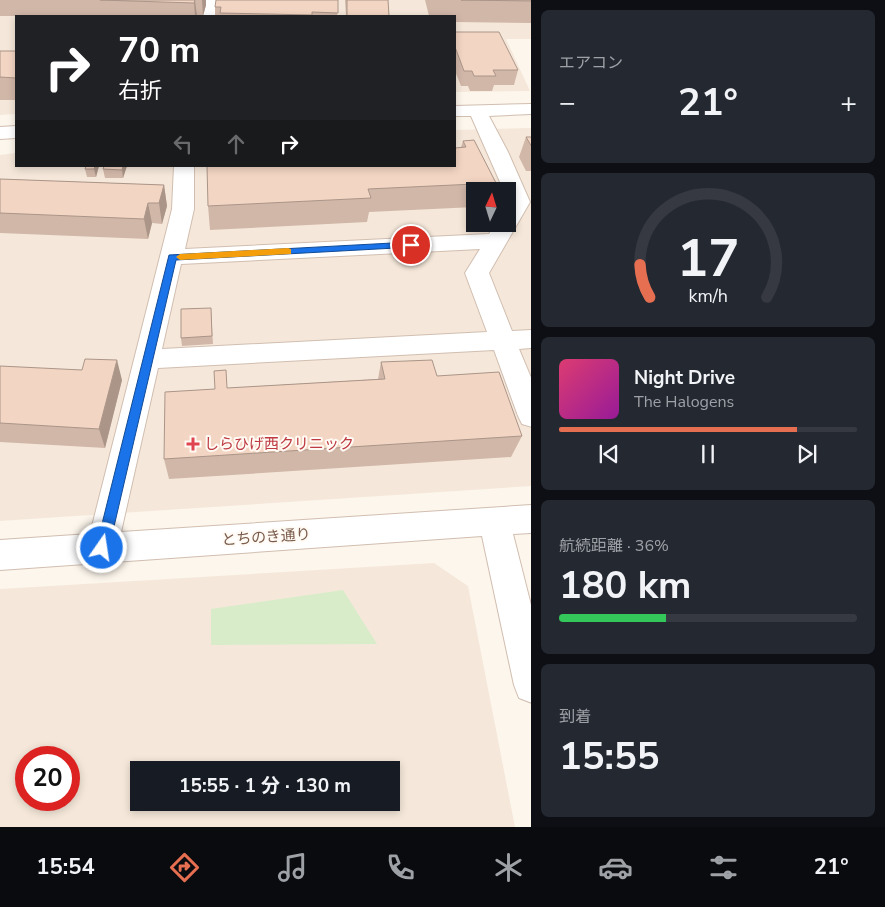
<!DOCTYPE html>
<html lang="ja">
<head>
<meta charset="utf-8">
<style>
	:root { --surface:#171b24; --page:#242831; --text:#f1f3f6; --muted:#9ea1a6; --line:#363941; --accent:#e76f51 }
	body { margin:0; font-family:"Nunito Sans","Noto Sans JP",sans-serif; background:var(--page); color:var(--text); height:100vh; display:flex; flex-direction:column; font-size:19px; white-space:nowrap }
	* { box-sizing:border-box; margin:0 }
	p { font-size:16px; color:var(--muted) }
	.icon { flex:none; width:28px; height:28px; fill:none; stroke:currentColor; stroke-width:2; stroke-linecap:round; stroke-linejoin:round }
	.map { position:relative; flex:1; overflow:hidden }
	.drawer { display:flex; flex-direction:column; gap:10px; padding:10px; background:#0d0f14; width:354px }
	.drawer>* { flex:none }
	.guide { position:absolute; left:15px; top:15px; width:441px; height:152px; border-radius:0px; box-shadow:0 2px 8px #0003; background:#202124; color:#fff; overflow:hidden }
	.needle { width:32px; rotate:4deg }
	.fabs { position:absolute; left:466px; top:182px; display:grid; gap:10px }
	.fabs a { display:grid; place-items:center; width:50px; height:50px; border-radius:0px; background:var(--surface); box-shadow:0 2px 8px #0003; font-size:25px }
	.speed { position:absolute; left:15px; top:746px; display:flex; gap:10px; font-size:25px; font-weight:700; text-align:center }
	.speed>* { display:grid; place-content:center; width:65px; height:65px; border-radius:50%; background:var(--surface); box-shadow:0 2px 8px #0003; line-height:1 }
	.speed .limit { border:8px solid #d22; background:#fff; color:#111 }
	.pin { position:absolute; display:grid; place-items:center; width:42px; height:42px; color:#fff; margin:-21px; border:2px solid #fff; border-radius:50%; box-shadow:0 1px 5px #0007 }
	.me { position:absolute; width:55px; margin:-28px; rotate:13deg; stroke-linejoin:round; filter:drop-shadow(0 0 4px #0008) }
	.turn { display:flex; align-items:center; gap:18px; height:105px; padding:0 20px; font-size:22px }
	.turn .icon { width:65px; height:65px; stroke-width:2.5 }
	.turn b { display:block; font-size:35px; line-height:42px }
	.lanes { display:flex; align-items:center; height:48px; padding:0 20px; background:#0003; justify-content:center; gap:25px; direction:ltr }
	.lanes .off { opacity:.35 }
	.big { font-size:38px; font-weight:700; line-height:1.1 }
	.drawer .card { flex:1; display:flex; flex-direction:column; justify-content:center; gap:8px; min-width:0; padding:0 18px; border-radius:8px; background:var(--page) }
	.drawer .dial { align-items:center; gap:0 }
	.dial svg { height:130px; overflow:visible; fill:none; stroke:var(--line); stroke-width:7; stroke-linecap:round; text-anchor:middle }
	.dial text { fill:var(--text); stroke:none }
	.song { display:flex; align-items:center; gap:15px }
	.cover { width:60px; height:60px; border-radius:8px; background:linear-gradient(135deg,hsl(340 70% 55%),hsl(300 70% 35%)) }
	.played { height:5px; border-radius:2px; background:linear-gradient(90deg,var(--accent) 80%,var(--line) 80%) }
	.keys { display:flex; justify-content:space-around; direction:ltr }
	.heat { display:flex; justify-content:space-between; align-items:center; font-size:28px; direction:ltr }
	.charge { height:8px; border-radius:4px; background:linear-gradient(90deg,#34c759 36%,var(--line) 0) }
	.trip { position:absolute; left:130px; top:761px; width:270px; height:50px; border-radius:0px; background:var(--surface); box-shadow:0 2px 8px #0003; font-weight:700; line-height:50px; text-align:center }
	.menu { display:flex; height:80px; justify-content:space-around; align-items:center; background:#090b0e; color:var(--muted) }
	.menu .icon { width:35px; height:35px }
	.menu .active { color:var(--accent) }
	.menu b { font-size:22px; color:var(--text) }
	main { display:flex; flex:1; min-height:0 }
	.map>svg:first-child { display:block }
	.residential { fill:#f5e8da; fill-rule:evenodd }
	.green { fill:#d8ecc9 }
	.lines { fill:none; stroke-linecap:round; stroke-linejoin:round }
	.minor-casing { stroke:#d1beb0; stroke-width:2 }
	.minor { fill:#fff; fill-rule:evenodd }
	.wall { fill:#d1b7a8 }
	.shaded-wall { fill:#aa9588 }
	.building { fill:#f3d5c3; stroke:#aa9588 }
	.route { fill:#1a73e8; stroke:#114b97 }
	.slow { fill:#f59e0b }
	.health-dot { fill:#e0444e; stroke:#fffaf3; stroke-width:2 }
	.labels { text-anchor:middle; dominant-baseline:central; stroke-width:4; stroke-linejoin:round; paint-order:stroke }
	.health-label { font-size:15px; fill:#be3a42; stroke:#fffaf3; text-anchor:start }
	.street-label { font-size:15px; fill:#7a5c4d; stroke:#fffaf3 }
</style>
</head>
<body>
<main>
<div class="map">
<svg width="532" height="827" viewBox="0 0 532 827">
	<rect width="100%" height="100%" fill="#fdf6ec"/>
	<path class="residential" d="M 0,0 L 531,0 L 531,39 L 506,39 L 530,91 L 455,92 L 455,16 L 16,16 L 16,114 L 0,115 Z
		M 531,128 L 531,486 L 0,521 L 0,155 L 16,153 L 16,166 L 455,166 L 455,130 ZM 475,191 L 508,191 L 508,224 L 475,224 Z
		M 434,563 L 468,586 L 515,827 L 0,827 L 0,589 ZM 26,758 L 69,758 L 69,800 L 26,800 ZM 139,770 L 391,770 L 391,802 L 139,802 Z"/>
	<path class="green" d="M 343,590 L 377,644 L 211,645 L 211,609 Z"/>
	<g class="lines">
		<g class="minor-casing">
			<path id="minor" d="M 206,0 L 220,0 L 216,16 L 201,16 Z
				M 532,104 L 532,114 L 489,116 L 508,152 L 530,202 L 489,273 L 512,331 L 532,330 L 532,348 L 519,349 L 532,380 L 532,427 L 522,424 L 518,416 L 494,350 L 158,368 L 121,532 L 532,505 L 532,533 L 513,534 L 532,609 L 532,703 L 519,698 L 514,685 L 482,536 L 0,570 L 0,540 L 90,534 L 172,209 L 174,166 L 194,166 L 194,209 L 185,249 L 489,234 L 495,224 L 508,224 L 508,191 L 504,191 L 471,116 L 455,116 L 455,106 ZM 480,249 L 465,273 L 487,332 L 162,349 L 181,264 Z
				M 16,126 L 16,138 L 0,139 L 0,127 Z"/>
		</g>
		<use href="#minor" class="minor"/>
	</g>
	<path class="wall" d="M 0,0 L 206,0 L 206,5 L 203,16 L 0,16 Z
		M 338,0 L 337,16 L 215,16 L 215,7 Z
		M 345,0 L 388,0 L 389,16 L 346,16 Z
		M 425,0 L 532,0 L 532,23 L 455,22 L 455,16 L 429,16 Z
		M 455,32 L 518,70 L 514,85 L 494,85 L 492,91 L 470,91 L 468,86 L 461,86 L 455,71 Z
		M 0,51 L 16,51 L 16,100 L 0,100 Z
		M 526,137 L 532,137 L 532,171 L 526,171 L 519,157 Z
		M 463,141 L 496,183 L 494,191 L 475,191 L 475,207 L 369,212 L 367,222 L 210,230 L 208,206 L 455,166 Z
		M 86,166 L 99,166 L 96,177 L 87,177 L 85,169 Z
		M 104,166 L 127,166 L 123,178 L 105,178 L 103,169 Z
		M 0,179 L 164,185 L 167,206 L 162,224 L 152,223 L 148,239 L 0,233 Z
		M 211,308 L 213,344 L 182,346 L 181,338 Z
		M 381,362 L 437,376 L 522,436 L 511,457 L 169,479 L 164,459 L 215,389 L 378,379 Z
		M 0,366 L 122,380 L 105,448 L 0,442 Z"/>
	<path class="shaded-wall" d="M 195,0 L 197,16 L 195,16 L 194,3 Z
		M 202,0 L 206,0 L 206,5 L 203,16 Z
		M 95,166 L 99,166 L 96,177 L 94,169 Z
		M 123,166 L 127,166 L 123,178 L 122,170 Z
		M 164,185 L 167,206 L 162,224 L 159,203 Z
		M 148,203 L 152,223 L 148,239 L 144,219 Z
		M 117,360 L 122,380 L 105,448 L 99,429 Z"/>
	<path class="building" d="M 100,0 L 195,0 L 194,3 Z
		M 216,0 L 338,0 L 338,13 L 312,12 L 312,15 L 220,13 L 221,7 L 215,7 Z
		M 347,0 L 388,0 L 389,16 L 347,16 Z
		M 461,0 L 532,0 L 532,1 Z
		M 455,32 L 499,32 L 518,70 L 493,70 L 496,76 L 474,76 L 472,71 L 464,71 L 455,47 Z
		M 0,51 L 16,51 L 16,78 L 0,77 Z
		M 526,137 L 532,137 L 532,147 Z
		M 474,140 L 496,183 L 368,189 L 371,198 L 208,206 L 207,166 L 455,166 L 455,148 L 466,147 L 463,141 Z
		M 86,166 L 95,166 L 94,169 L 85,169 Z
		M 104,166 L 123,166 L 122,170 L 103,169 Z
		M 0,179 L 164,185 L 159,203 L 148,203 L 144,219 L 0,213 Z
		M 211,308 L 212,336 L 181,338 L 181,309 Z
		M 85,359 L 117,360 L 99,429 L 0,423 L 0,366 L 82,370 Z
		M 432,360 L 437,376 L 499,372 L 522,436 L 164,459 L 165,392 L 215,389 L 214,371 L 226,370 L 227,388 L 385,379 L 381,362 Z"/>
	<path class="route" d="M 411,242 L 415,245 L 414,247 L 176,260 L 109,548 L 107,552 L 102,554 L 98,552 L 96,548 L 169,255 Z"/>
	<path class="slow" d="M 288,248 L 291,249 L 291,254 L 180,260 L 176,257 L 180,254 Z"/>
	<path class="health-dot" d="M190.5 436.5h5v5h5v5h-5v5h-5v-5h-5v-5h5z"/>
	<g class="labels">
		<g class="health-label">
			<text x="204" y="444">しらひげ西クリニック</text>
		</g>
		<g class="street-label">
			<text transform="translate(266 537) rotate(-4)">とちのき通り</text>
		</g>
	</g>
</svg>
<div class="fabs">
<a><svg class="needle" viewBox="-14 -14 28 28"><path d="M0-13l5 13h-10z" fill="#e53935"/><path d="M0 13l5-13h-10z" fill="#9ea1a6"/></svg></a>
</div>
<div class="speed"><div class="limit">20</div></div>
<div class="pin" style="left:411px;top:245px;background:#d93025"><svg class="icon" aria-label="arrive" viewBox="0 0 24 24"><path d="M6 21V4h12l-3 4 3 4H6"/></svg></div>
<svg class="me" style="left:102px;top:548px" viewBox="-20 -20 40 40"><circle r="17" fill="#1a73e8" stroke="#fff" stroke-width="3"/><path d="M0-11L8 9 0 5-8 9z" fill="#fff"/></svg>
<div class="trip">15:55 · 1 分 · 130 m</div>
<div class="guide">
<div class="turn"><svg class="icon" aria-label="right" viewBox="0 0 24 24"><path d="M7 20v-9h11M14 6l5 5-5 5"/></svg><div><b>70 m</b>右折</div></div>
<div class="lanes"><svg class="icon off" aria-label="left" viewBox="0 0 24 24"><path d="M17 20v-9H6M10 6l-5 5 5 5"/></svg><svg class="icon off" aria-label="ahead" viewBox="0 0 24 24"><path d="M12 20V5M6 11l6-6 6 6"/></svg><svg class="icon" aria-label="right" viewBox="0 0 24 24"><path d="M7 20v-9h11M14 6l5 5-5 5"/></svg></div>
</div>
</div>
<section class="drawer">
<div class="card"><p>エアコン</p>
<div class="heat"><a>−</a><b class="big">21°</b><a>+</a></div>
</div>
<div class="card dial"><svg viewBox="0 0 100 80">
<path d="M14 69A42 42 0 1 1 86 69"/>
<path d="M14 69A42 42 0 0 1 8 49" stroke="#e76f51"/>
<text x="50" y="56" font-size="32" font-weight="700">17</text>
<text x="50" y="72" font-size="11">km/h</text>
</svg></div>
<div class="card">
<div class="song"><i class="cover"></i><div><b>Night Drive</b><p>The Halogens</p></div></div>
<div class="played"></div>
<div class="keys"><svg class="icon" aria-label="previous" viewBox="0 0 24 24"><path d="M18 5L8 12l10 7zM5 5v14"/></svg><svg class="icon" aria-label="pause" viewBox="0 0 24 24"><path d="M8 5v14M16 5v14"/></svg><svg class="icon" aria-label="next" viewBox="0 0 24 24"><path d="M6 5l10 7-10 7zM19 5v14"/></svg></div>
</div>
<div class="card"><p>航続距離 · 36%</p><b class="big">180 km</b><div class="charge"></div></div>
<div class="card"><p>到着</p><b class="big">15:55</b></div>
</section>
</main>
<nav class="menu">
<b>15:54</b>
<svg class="icon active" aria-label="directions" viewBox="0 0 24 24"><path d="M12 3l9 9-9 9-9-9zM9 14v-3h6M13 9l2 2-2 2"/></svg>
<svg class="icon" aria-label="music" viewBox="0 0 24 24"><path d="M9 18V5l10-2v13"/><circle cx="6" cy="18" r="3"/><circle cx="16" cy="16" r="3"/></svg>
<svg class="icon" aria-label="phone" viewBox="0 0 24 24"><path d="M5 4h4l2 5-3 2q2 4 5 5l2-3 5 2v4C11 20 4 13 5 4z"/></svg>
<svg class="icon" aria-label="climate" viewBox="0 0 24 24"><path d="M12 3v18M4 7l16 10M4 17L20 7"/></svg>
<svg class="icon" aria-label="car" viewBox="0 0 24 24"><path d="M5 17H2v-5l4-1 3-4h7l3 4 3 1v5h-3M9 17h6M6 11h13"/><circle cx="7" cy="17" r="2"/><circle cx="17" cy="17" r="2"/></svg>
<svg class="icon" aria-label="filters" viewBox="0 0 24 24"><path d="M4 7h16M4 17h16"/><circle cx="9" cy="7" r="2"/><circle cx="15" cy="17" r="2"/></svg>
<b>21°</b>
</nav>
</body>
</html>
